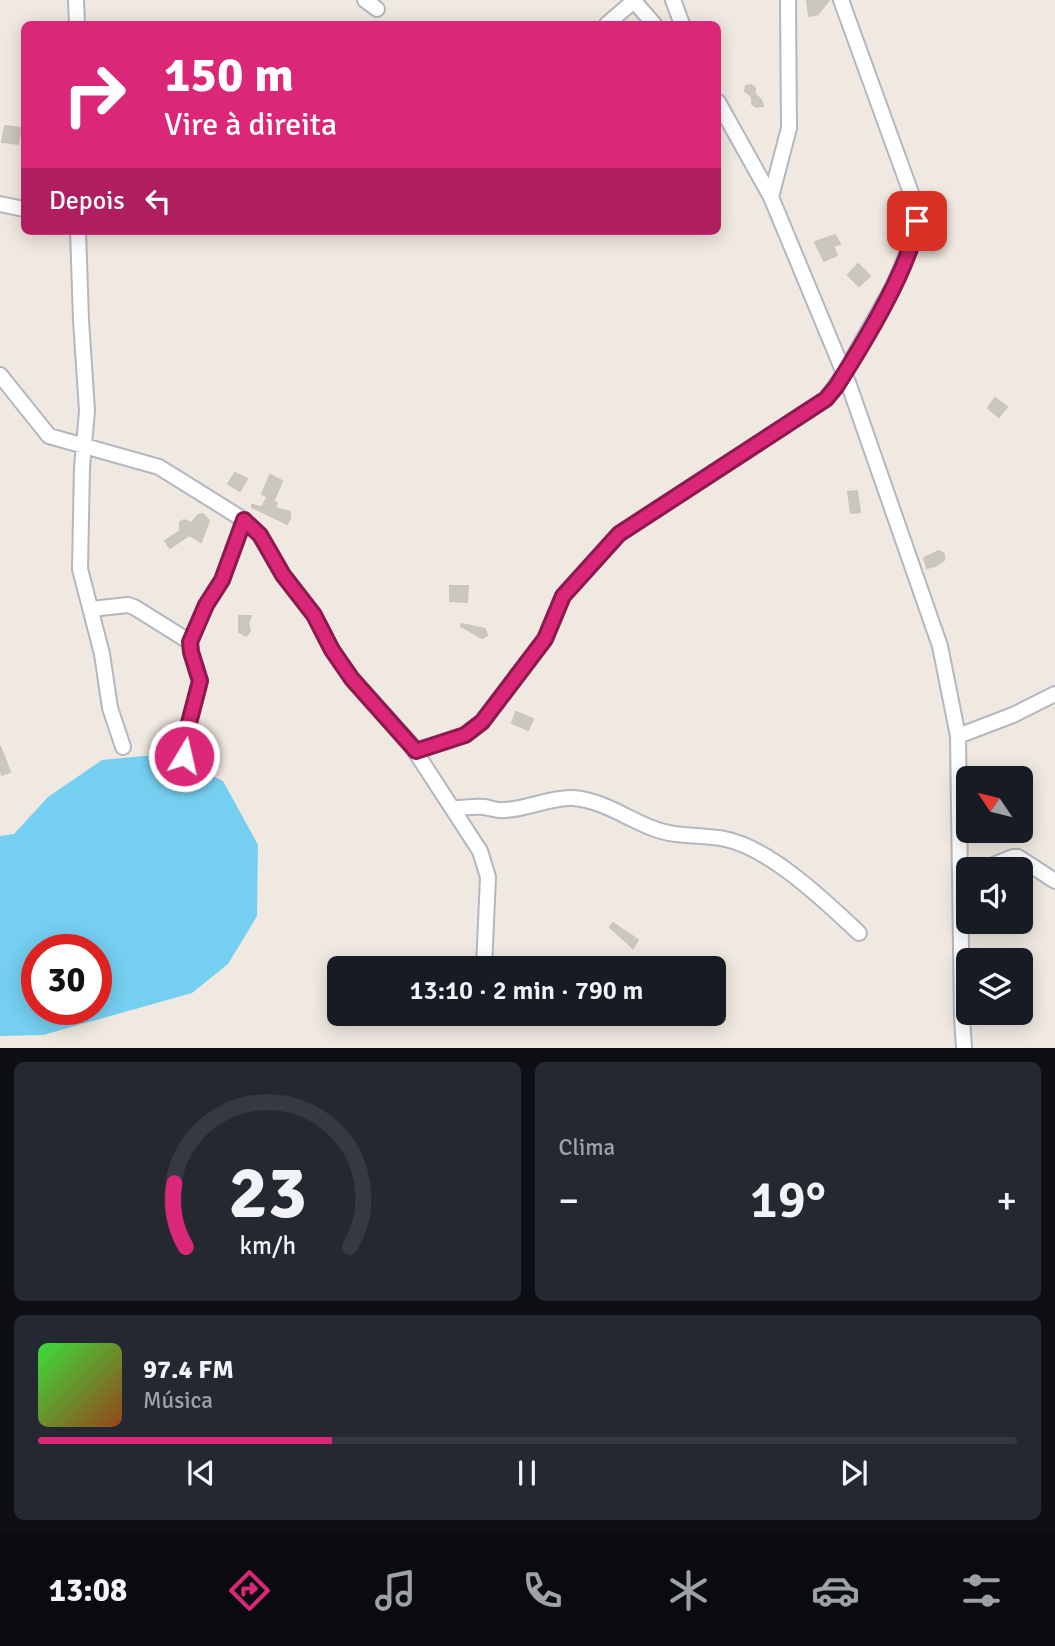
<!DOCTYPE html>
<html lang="pt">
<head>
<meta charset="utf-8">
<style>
	:root { --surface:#171b24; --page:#242831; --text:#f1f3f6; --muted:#9ea1a6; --line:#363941; --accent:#db2777 }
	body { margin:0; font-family:Signika,sans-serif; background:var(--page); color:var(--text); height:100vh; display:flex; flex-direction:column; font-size:26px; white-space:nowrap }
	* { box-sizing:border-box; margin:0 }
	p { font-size:23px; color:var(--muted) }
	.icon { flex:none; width:38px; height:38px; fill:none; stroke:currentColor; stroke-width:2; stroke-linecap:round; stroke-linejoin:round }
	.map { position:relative; height:1048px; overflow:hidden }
	.drawer { display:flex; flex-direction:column; gap:14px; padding:14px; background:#0d0f14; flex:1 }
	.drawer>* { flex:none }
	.top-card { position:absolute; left:21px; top:21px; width:700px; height:214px; border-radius:10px; box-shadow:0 4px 18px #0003; background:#db2777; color:#fff; overflow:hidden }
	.needle { width:46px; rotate:305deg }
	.fabs { position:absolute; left:956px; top:766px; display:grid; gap:14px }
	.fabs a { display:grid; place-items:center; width:77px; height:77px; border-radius:10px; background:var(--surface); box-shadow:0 4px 18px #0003; font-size:35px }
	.speed { position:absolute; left:21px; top:934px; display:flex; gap:14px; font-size:35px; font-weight:700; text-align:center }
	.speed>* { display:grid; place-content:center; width:91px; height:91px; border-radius:50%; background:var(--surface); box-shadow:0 4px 18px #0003; line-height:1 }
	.speed .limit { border:10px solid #d22; background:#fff; color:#111 }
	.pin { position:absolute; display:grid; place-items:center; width:60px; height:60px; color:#fff; margin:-30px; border-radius:14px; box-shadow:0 4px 10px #0006 }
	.me { position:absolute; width:77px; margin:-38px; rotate:9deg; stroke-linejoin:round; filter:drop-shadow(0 0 5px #0008) }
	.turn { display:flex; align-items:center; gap:24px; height:147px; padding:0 28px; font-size:32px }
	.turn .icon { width:91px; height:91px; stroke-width:2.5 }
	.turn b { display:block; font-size:49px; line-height:60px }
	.then { display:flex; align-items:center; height:66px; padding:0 28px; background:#0003; gap:14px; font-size:26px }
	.big { font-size:52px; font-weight:600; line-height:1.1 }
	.drawer .widget { flex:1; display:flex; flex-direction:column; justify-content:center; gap:10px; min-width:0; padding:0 24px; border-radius:10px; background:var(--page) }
	.drawer .dial { align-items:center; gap:0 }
	.dial svg { height:182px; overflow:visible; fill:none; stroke:var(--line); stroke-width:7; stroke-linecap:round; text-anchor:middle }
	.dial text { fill:var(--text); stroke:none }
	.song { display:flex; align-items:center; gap:21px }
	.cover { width:84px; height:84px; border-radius:10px; background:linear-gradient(135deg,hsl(120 70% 55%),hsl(20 70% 35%)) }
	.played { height:7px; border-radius:4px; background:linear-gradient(90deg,var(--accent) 30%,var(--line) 30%) }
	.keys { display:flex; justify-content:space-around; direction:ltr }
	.heat { display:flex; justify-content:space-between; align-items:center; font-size:38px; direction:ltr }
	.drawer .tiles { flex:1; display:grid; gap:14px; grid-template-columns:1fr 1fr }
	.widget:last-child { grid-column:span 2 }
	.trip { position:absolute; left:327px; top:956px; width:399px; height:70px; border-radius:10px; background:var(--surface); box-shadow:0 4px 18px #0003; font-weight:600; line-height:70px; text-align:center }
	.menu { display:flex; height:112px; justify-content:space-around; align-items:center; background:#090b0e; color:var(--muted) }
	.menu .icon { width:49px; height:49px }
	.menu .selected { color:var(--accent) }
	.menu b { font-size:32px; color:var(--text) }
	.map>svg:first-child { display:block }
	.water { fill:#75cff0; fill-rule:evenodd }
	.building { fill:#cbc7bf; stroke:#cbc5ba; stroke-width:2 }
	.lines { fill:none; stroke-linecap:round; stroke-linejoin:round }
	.street-casing { stroke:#b4b7c1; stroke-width:18 }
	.street { stroke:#fff; stroke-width:14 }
	.route-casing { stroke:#8e194d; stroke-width:18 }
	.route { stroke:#db2777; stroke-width:12 }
</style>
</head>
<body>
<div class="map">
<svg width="1055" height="1048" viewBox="0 0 1055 1048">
	<rect width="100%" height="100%" fill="#efe9e1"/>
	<path class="water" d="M 165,754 L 223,781 L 258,845 L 257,916 L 228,964 L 192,993 L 43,1035 L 0,1036 L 0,836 L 14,834 L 48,797 L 102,760 ZM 37,950 L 96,950 L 96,1010 L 37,1010 Z"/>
	<path class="building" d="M 807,0 L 829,0 L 818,14 L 809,16 Z
		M 751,85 L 755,88 L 755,94 L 761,100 L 763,106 L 756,107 L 752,104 L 752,97 L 745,91 L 746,86 Z
		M 5,126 L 21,128 L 18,144 L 2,142 Z
		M 835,235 L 840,244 L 833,246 L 837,255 L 824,261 L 815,242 Z
		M 858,264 L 870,276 L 859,286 L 848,275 Z
		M 995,398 L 1007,407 L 999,417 L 988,408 Z
		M 235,473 L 247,479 L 240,491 L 228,484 Z
		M 270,475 L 282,481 L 274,500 L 262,494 Z
		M 857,491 L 860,512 L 851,513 L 848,492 Z
		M 267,498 L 277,503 L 275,508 L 290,512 L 290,518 L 287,524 L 252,507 L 252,505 L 262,507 Z
		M 203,514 L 209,521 L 201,542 L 189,535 L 170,548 L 165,541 L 180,531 L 180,522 L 184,520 L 192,523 L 198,515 Z
		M 939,551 L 944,554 L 944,560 L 935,566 L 927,568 L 924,558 Z
		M 450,586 L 468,586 L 467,602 L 450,601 Z
		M 239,616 L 251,616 L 248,623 L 250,631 L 246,636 L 239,632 Z
		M 462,624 L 485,629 L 487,635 L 482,638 L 461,626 Z
		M 516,712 L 533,719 L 528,730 L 512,723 Z
		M 0,746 L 10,772 L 2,775 L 0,768 Z
		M 613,923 L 638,940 L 633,948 L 610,927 Z"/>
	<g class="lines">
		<g class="street-casing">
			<path id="street" d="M 76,0 L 77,24
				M 365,0 L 377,9
				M 633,0 L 654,24
				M 673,0 L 682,24
				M 607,24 L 634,1
				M 718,102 L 771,197 L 849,385 L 940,646 L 958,736 L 962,1018 L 964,1048
				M 771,197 L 789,128 L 788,0
				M 0,204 L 24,209
				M 78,231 L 81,320 L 87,411 L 82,467 L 80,569 L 102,654 L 110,708 L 123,747
				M 0,375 L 49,436 L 159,467 L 244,520 L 260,535 L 283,575 L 314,615 L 332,650 L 352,679 L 409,742 L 480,851 L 488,877 L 484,968
				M 91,609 L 128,605 L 134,607 L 190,642
				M 958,736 L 1013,715 L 1055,694
				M 416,751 L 465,735 L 482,722 L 545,639 L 563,596 L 619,534 L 826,399 L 844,374 L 893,287 L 915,236 L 917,221 L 915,204 L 841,0
				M 184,756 L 189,723 L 200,681 L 191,652 L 190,642 L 206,605 L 222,580 L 244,520
				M 453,808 C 463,808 474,806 484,807 C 491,808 498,811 505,810 C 528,809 550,797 573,798 C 602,800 626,818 652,828 C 676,838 701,834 725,839 C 770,848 826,902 859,933
				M 981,870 L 1013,857 L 1018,857 L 1055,881"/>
		</g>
		<use href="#street" class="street"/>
	</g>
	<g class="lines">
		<g class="route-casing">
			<path id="route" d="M 184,756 L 189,723 L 200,681 L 191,652 L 190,642 L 206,605 L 222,580 L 244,520 L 260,535 L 283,575 L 314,615 L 332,650 L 352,679 L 416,751 L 465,735 L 482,722 L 545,639 L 563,596 L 619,534 L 826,399 L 836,387 C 862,346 911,267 917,221"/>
		</g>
		<use href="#route" class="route"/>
	</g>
</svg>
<div class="fabs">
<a><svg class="needle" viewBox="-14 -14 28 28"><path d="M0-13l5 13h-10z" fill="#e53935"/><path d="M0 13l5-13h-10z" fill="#9ea1a6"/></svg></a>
<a><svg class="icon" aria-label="sound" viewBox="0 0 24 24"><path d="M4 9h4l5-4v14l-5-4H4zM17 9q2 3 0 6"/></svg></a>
<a><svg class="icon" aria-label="layers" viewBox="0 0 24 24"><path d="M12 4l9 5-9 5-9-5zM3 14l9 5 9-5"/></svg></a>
</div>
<div class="speed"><div class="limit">30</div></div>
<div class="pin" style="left:917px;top:221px;background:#d93025"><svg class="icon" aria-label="arrive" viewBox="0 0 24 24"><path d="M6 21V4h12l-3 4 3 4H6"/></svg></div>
<svg class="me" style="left:184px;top:756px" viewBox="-20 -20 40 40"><circle r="17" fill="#db2777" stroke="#fff" stroke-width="3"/><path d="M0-11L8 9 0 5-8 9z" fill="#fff"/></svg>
<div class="trip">13:10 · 2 min · 790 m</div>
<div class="top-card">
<div class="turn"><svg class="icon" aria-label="right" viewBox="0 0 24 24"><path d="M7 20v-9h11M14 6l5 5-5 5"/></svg><div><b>150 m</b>Vire à direita</div></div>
<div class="then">Depois<svg class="icon" aria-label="left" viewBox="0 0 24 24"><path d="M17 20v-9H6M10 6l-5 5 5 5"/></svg></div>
</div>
</div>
<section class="drawer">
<div class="tiles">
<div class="widget dial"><svg viewBox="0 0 100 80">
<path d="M14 69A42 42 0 1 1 86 69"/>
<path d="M14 69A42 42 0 0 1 9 41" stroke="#db2777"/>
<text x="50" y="56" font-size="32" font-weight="700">23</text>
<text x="50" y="72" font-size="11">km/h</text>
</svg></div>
<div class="widget"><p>Clima</p>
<div class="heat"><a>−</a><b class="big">19°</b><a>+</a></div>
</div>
<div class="widget">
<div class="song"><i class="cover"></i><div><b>97.4 FM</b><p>Música</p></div></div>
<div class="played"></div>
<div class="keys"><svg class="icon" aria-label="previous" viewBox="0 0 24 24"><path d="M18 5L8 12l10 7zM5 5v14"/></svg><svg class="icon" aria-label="pause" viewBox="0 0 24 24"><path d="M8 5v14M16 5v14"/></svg><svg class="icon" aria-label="next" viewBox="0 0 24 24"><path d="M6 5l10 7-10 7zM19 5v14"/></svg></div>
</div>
</div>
</section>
<nav class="menu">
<b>13:08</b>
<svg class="icon selected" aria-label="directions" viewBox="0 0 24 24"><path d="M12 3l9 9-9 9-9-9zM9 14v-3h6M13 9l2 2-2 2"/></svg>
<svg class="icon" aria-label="music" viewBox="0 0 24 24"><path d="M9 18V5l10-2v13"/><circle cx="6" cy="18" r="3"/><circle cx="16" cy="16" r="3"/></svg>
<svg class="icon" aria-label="phone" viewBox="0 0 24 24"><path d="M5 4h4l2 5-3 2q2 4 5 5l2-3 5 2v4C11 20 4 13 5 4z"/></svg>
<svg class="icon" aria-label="climate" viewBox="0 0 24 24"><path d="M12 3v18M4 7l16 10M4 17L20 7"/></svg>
<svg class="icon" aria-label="car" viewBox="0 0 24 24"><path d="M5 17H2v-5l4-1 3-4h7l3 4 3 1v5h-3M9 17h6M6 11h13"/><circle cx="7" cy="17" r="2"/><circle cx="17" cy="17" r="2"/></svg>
<svg class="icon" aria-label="filters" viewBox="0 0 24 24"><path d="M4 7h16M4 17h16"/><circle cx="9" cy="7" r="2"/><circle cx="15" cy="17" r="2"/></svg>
</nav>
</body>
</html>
